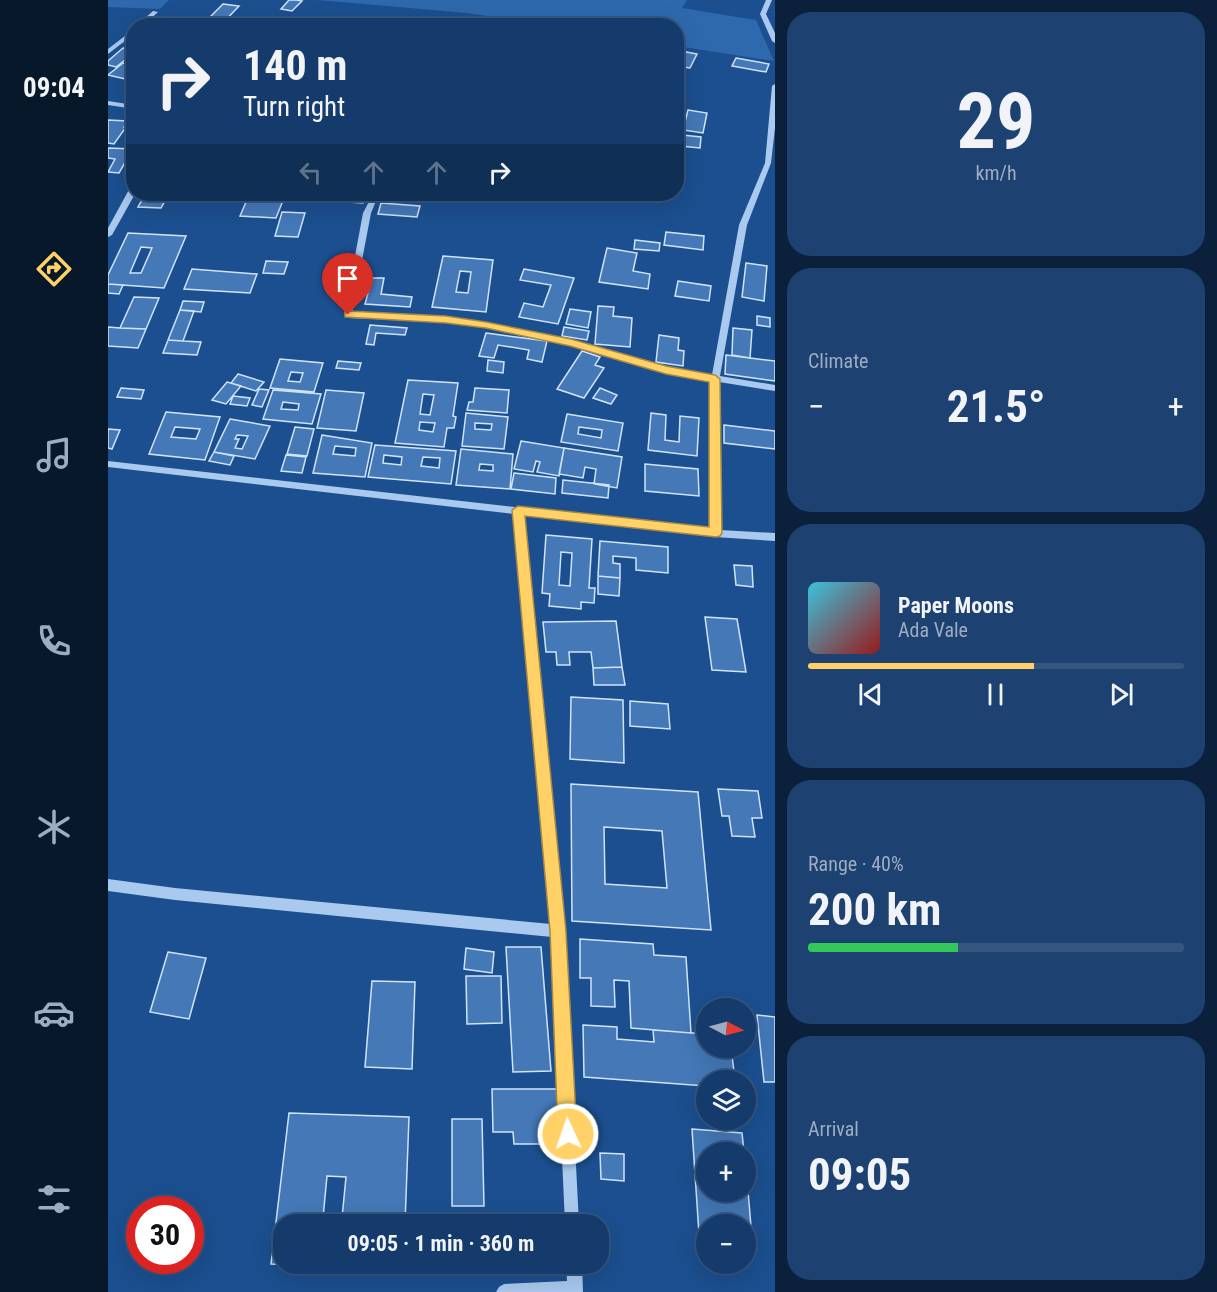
<!DOCTYPE html>
<html lang="en">
<head>
<meta charset="utf-8">
<style>
	:root { --surface:#143b6b; --page:#1d4271; --text:#f1f3f6; --muted:#9dadc1; --line:#33557e; --accent:#ffd166 }
	body { margin:0; font-family:"Roboto Condensed",sans-serif; background:var(--page); color:var(--text); height:100vh; display:flex; flex-direction:column; font-size:22px; white-space:nowrap }
	* { box-sizing:border-box; margin:0 }
	p { font-size:20px; color:var(--muted) }
	.icon { flex:none; width:33px; height:33px; fill:none; stroke:currentColor; stroke-width:2; stroke-linecap:round; stroke-linejoin:round }
	.map { position:relative; flex:1; overflow:hidden }
	.details { display:flex; flex-direction:column; gap:12px; padding:12px; background:#0b203b; width:442px }
	.details>* { flex:none }
	.top-card { position:absolute; left:18px; top:18px; width:558px; height:183px; border-radius:24px; box-shadow:0 6px 24px #0002,0 0 0 2px var(--line); background:#143b6b; color:var(--text); overflow:hidden }
	.needle { width:39px; rotate:96deg }
	.tools { position:absolute; left:588px; top:998px; display:grid; gap:12px }
	.tools a { display:grid; place-items:center; width:60px; height:60px; border-radius:50%; background:var(--surface); box-shadow:0 6px 24px #0002,0 0 0 2px var(--line); font-size:30px }
	.speed { position:absolute; left:18px; top:1196px; display:flex; gap:12px; font-size:30px; font-weight:700; text-align:center }
	.speed>* { display:grid; place-content:center; width:78px; height:78px; border-radius:50%; background:var(--surface); box-shadow:0 6px 24px #0002,0 0 0 2px var(--line); line-height:1 }
	.speed .limit { border:9px solid #d22; background:#fff; color:#111 }
	.pin { position:absolute; display:grid; place-items:center; width:51px; height:51px; color:#fff; margin:-62px -26px; border-radius:50% 50% 50% 0; rotate:-45deg; box-shadow:0 0 6px #0007 }
	.pin .icon { rotate:45deg }
	.me { position:absolute; width:66px; margin:-33px; rotate:357deg; stroke-linejoin:round; filter:drop-shadow(0 0 4px #0008) }
	.turn { display:flex; align-items:center; gap:21px; height:126px; padding:0 18px; font-size:27px }
	.turn .icon { width:78px; height:78px; stroke-width:2.5 }
	.turn b { display:block; font-size:42px; line-height:51px }
	.lanes { display:flex; align-items:center; height:57px; padding:0 18px; background:#0003; justify-content:center; gap:30px; direction:ltr }
	.lanes .off { opacity:.35 }
	.big { font-size:45px; font-weight:700; line-height:1.1 }
	.details .card { flex:1; display:flex; flex-direction:column; justify-content:center; gap:9px; min-width:0; padding:0 21px; border-radius:24px; background:var(--page) }
	.details .dial { align-items:center; gap:0 }
	.dial b { font-size:78px; line-height:1 }
	.song { display:flex; align-items:center; gap:18px }
	.cover { width:72px; height:72px; border-radius:9px; background:linear-gradient(135deg,hsl(190 70% 55%),hsl(0 70% 35%)) }
	.played { height:6px; border-radius:3px; background:linear-gradient(90deg,var(--accent) 60%,var(--line) 60%) }
	.keys { display:flex; justify-content:space-around; direction:ltr }
	.heat { display:flex; justify-content:space-between; align-items:center; font-size:33px; direction:ltr }
	.charge { height:9px; border-radius:4px; background:linear-gradient(90deg,#34c759 40%,var(--line) 0) }
	.trip { position:absolute; left:165px; top:1214px; width:336px; height:60px; border-radius:24px; background:var(--surface); box-shadow:0 6px 24px #0002,0 0 0 2px var(--line); font-weight:700; line-height:60px; text-align:center }
	main { display:flex; flex:1; min-height:0 }
	.menu { display:flex; flex-direction:column; width:108px; justify-content:space-around; align-items:center; background:#08182b; color:var(--muted) }
	.menu .icon { width:42px; height:42px }
	.menu .selected { color:var(--accent) }
	.menu b { font-size:27px; color:var(--text) }
	.map>svg:first-child { display:block }
	.green { fill:#2e69ad }
	.building { fill:#4478b7; stroke:#cfe3fa; stroke-width:1.5; fill-rule:evenodd }
	.lines { fill:none; stroke-linecap:round; stroke-linejoin:round }
	.minor { fill:#a9c9ee; fill-rule:evenodd }
	.route { fill:#ffd166; stroke:#a68842; stroke-width:1.5 }
</style>
</head>
<body>
<main>
<nav class="menu">
<b>09:04</b>
<svg class="icon selected" aria-label="directions" viewBox="0 0 24 24"><path d="M12 3l9 9-9 9-9-9zM9 14v-3h6M13 9l2 2-2 2"/></svg>
<svg class="icon" aria-label="music" viewBox="0 0 24 24"><path d="M9 18V5l10-2v13"/><circle cx="6" cy="18" r="3"/><circle cx="16" cy="16" r="3"/></svg>
<svg class="icon" aria-label="phone" viewBox="0 0 24 24"><path d="M5 4h4l2 5-3 2q2 4 5 5l2-3 5 2v4C11 20 4 13 5 4z"/></svg>
<svg class="icon" aria-label="climate" viewBox="0 0 24 24"><path d="M12 3v18M4 7l16 10M4 17L20 7"/></svg>
<svg class="icon" aria-label="car" viewBox="0 0 24 24"><path d="M5 17H2v-5l4-1 3-4h7l3 4 3 1v5h-3M9 17h6M6 11h13"/><circle cx="7" cy="17" r="2"/><circle cx="17" cy="17" r="2"/></svg>
<svg class="icon" aria-label="filters" viewBox="0 0 24 24"><path d="M4 7h16M4 17h16"/><circle cx="9" cy="7" r="2"/><circle cx="15" cy="17" r="2"/></svg>
</nav>
<div class="map">
<svg width="667" height="1292" viewBox="0 0 667 1292">
	<rect width="100%" height="100%" fill="#1b4f8f"/>
	<path class="green" d="M 0,0 L 61,0 L 52,9 L 0,7 Z
		M 209,0 L 579,0 L 574,8 L 648,20 L 666,61 L 569,46 L 568,26 L 438,25 L 359,13 Z"/>
	<path class="building" d="M 181,0 L 189,0 L 194,1 L 184,11 L 173,9 Z
		M 115,4 L 131,6 L 112,26 L 94,25 Z
		M 15,48 L 26,51 L 26,53 L 8,67 L 0,65 L 0,61 Z
		M 568,50 L 589,54 L 582,68 L 568,66 Z
		M 628,58 L 661,64 L 658,72 L 624,66 Z
		M 15,63 L 26,65 L 26,81 L 0,75 Z
		M 580,110 L 599,113 L 595,133 L 575,130 Z
		M 0,120 L 19,121 L 16,127 L 18,127 L 6,144 L 0,143 Z
		M 574,135 L 593,137 L 592,148 L 572,146 Z
		M 0,148 L 25,149 L 11,173 L 0,172 L 7,159 L 0,158 Z
		M 37,194 L 57,194 L 54,199 L 35,198 Z
		M 226,194 L 258,194 L 255,203 L 224,201 Z
		M 300,194 L 337,194 L 335,202 L 298,199 Z
		M 141,195 L 176,198 L 168,218 L 132,216 Z
		M 35,198 L 54,199 L 58,199 L 53,208 L 30,207 Z
		M 273,203 L 312,206 L 309,217 L 270,214 Z
		M 174,212 L 197,213 L 190,237 L 167,236 Z
		M 558,232 L 596,236 L 595,250 L 556,245 Z
		M 20,233 L 78,236 L 56,288 L 0,284 L 0,275 ZM 33,247 L 44,248 L 33,273 L 22,273 Z
		M 527,240 L 552,243 L 551,251 L 526,249 Z
		M 499,248 L 529,253 L 525,271 L 542,274 L 540,289 L 491,282 Z
		M 335,256 L 385,260 L 378,312 L 324,307 ZM 352,271 L 363,272 L 360,293 L 348,292 Z
		M 158,261 L 180,262 L 176,274 L 155,273 Z
		M 638,263 L 659,266 L 656,301 L 634,297 Z
		M 84,269 L 149,274 L 142,293 L 76,289 Z
		M 416,269 L 466,278 L 450,324 L 411,317 L 416,303 L 435,307 L 443,285 L 412,280 Z
		M 264,278 L 276,278 L 273,294 L 304,297 L 302,307 L 257,304 Z
		M 570,281 L 603,286 L 601,301 L 567,296 Z
		M 0,284 L 15,285 L 11,294 L 0,293 Z
		M 26,297 L 51,298 L 38,329 L 12,328 Z
		M 75,301 L 96,302 L 93,312 L 72,310 Z
		M 490,306 L 506,307 L 505,316 L 524,318 L 522,347 L 487,344 Z
		M 462,309 L 483,312 L 480,328 L 458,324 Z
		M 72,310 L 86,311 L 75,341 L 60,340 Z
		M 649,316 L 662,318 L 662,327 L 649,325 Z
		M 262,325 L 299,328 L 297,335 L 268,333 L 266,345 L 258,344 Z
		M 0,327 L 12,328 L 38,329 L 30,348 L 0,346 Z
		M 456,327 L 481,331 L 479,340 L 454,336 Z
		M 625,328 L 644,330 L 642,358 L 624,355 Z
		M 378,333 L 439,341 L 434,362 L 419,359 L 421,350 L 390,345 L 386,358 L 371,356 Z
		M 551,335 L 571,338 L 570,350 L 576,351 L 575,366 L 548,362 Z
		M 60,340 L 75,341 L 93,342 L 89,355 L 55,353 Z
		M 474,351 L 492,357 L 487,365 L 496,368 L 476,398 L 449,389 Z
		M 618,355 L 667,361 L 667,381 L 617,374 Z
		M 172,359 L 215,363 L 206,392 L 162,388 ZM 183,372 L 195,373 L 192,382 L 180,381 Z
		M 380,360 L 396,362 L 395,373 L 379,371 Z
		M 230,361 L 253,363 L 251,370 L 228,368 Z
		M 130,374 L 156,382 L 148,391 L 123,383 Z
		M 300,380 L 350,383 L 345,416 L 348,417 L 346,428 L 339,428 L 336,447 L 287,443 ZM 315,394 L 326,395 L 322,415 L 312,414 ZM 312,422 L 327,423 L 325,432 L 311,430 Z
		M 119,382 L 133,386 L 118,404 L 104,400 Z
		M 13,388 L 36,390 L 33,399 L 9,397 Z
		M 367,388 L 401,390 L 399,413 L 359,410 L 361,402 L 365,402 Z
		M 492,388 L 509,395 L 503,404 L 485,398 Z
		M 151,389 L 161,390 L 154,407 L 144,405 Z
		M 165,390 L 213,394 L 204,424 L 155,419 ZM 175,402 L 191,404 L 190,410 L 173,409 Z
		M 218,390 L 256,393 L 248,431 L 209,428 Z
		M 125,396 L 142,398 L 139,406 L 122,404 Z
		M 58,412 L 112,417 L 97,460 L 41,454 ZM 67,427 L 92,429 L 88,439 L 63,437 Z
		M 358,413 L 400,417 L 396,449 L 354,446 ZM 367,423 L 384,424 L 383,430 L 367,429 Z
		M 543,413 L 558,415 L 557,440 L 571,442 L 572,416 L 591,418 L 589,456 L 540,450 Z
		M 459,414 L 515,423 L 510,451 L 453,442 ZM 471,427 L 494,430 L 493,438 L 470,434 Z
		M 122,419 L 162,426 L 147,459 L 106,452 ZM 129,435 L 140,436 L 134,449 L 127,448 L 131,439 L 127,439 Z
		M 616,425 L 667,431 L 667,449 L 616,443 Z
		M 187,427 L 206,429 L 199,456 L 179,454 Z
		M 0,429 L 12,430 L 4,449 L 0,448 Z
		M 214,435 L 264,443 L 257,477 L 205,473 ZM 227,446 L 248,448 L 247,456 L 225,454 Z
		M 413,441 L 456,448 L 451,476 L 429,472 L 432,462 L 428,461 L 425,472 L 406,469 Z
		M 267,445 L 348,451 L 343,484 L 260,477 ZM 276,455 L 294,457 L 293,465 L 275,463 ZM 315,457 L 332,458 L 331,468 L 313,466 Z
		M 456,448 L 514,457 L 509,488 L 486,484 L 488,469 L 477,467 L 475,478 L 451,474 Z
		M 353,449 L 405,454 L 402,489 L 348,485 ZM 372,464 L 385,465 L 385,471 L 371,470 Z
		M 106,452 L 126,456 L 122,465 L 101,461 Z
		M 178,455 L 198,457 L 194,473 L 173,471 Z
		M 537,464 L 590,469 L 591,496 L 537,491 Z
		M 406,473 L 448,478 L 447,494 L 403,489 Z
		M 455,480 L 501,485 L 500,498 L 454,493 Z
		M 438,535 L 484,539 L 481,588 L 487,588 L 486,603 L 473,602 L 473,609 L 441,606 L 442,594 L 434,593 ZM 453,552 L 464,553 L 462,586 L 451,585 Z
		M 492,541 L 560,547 L 560,573 L 528,570 L 528,558 L 505,556 L 505,563 L 512,564 L 512,578 L 490,576 Z
		M 626,565 L 644,566 L 645,587 L 628,585 Z
		M 490,576 L 512,578 L 511,596 L 490,594 Z
		M 597,617 L 629,619 L 638,672 L 604,670 Z
		M 508,621 L 514,667 L 485,668 L 483,652 L 461,652 L 462,665 L 449,665 L 448,652 L 438,652 L 435,622 Z
		M 514,667 L 517,685 L 486,685 L 485,668 Z
		M 463,697 L 515,700 L 516,763 L 462,759 Z
		M 522,701 L 560,704 L 562,729 L 522,726 Z
		M 463,784 L 590,792 L 603,930 L 464,921 ZM 496,827 L 554,831 L 559,888 L 497,884 Z
		M 610,789 L 650,791 L 654,818 L 644,818 L 647,837 L 624,836 L 621,816 L 614,816 Z
		M 472,939 L 545,944 L 546,955 L 578,957 L 583,1033 L 523,1028 L 521,981 L 506,980 L 507,1007 L 483,1006 L 483,978 L 472,978 Z
		M 398,947 L 433,947 L 443,1071 L 405,1072 Z
		M 358,948 L 386,952 L 384,973 L 356,969 Z
		M 60,952 L 98,958 L 81,1019 L 42,1012 Z
		M 358,976 L 393,976 L 394,1023 L 359,1024 Z
		M 264,981 L 307,982 L 304,1069 L 257,1067 Z
		M 649,1015 L 667,1017 L 667,1082 L 656,1082 Z
		M 475,1025 L 509,1027 L 509,1039 L 546,1042 L 545,1030 L 598,1034 L 598,1047 L 623,1047 L 627,1080 L 598,1080 L 598,1086 L 476,1077 Z
		M 384,1089 L 451,1089 L 452,1116 L 446,1115 L 447,1144 L 406,1144 L 405,1132 L 385,1132 Z
		M 181,1113 L 301,1117 L 297,1224 L 176,1224 L 176,1263 L 295,1263 L 295,1268 L 163,1264 ZM 219,1176 L 238,1177 L 234,1218 L 215,1218 Z
		M 344,1119 L 374,1119 L 376,1206 L 344,1206 Z
		M 584,1129 L 634,1133 L 636,1152 L 598,1152 L 598,1191 L 638,1191 L 638,1167 L 644,1238 L 638,1238 L 638,1224 L 598,1224 L 598,1235 L 591,1234 Z
		M 492,1153 L 516,1154 L 516,1181 L 493,1179 Z"/>
	<g class="lines">
		<path class="minor" d="M 658,0 L 664,0 L 658,14 L 667,33 L 667,43 L 664,41 L 652,14 Z
			M 45,11 L 50,12 L 35,26 L 28,26 Z
			M 391,18 L 394,20 L 390,26 L 384,26 Z
			M 26,29 L 26,34 L 0,54 L 0,49 Z
			M 667,84 L 667,128 L 663,163 L 639,225 L 612,376 L 667,385 L 667,391 L 611,382 L 612,530 L 667,533 L 667,541 L 607,537 L 415,515 L 456,931 L 471,1224 L 457,1224 L 444,937 L 67,900 L 0,891 L 0,879 L 67,888 L 443,924 L 406,514 L 0,467 L 0,461 L 602,529 L 603,380 L 558,373 L 463,346 L 378,328 L 337,322 L 240,318 L 236,315 L 255,213 L 265,194 L 271,194 L 263,213 L 244,313 L 337,316 L 378,322 L 463,340 L 558,367 L 604,375 L 631,225 L 657,163 L 664,86 Z
			M 0,101 L 26,105 L 26,109 L 0,105 Z
			M 23,186 L 26,186 L 27,194 L 4,235 L 0,237 L 0,228 Z
			M 458,1263 L 474,1263 L 475,1292 L 388,1292 L 391,1287 L 396,1284 L 459,1281 Z"/>
	</g>
	<path class="route" d="M 240,311 L 338,316 L 378,322 L 463,339 L 558,366 L 607,375 L 612,379 L 614,533 L 612,536 L 608,537 L 417,516 L 458,931 L 469,1134 L 466,1140 L 460,1143 L 453,1140 L 450,1134 L 442,931 L 404,510 L 410,506 L 601,527 L 601,382 L 558,374 L 462,346 L 378,328 L 338,323 L 237,317 L 237,312 Z"/>
</svg>
<div class="tools">
<a><svg class="needle" viewBox="-14 -14 28 28"><path d="M0-13l5 13h-10z" fill="#e53935"/><path d="M0 13l5-13h-10z" fill="#9dadc1"/></svg></a>
<a><svg class="icon" aria-label="layers" viewBox="0 0 24 24"><path d="M12 4l9 5-9 5-9-5zM3 14l9 5 9-5"/></svg></a>
<a>+</a>
<a>−</a>
</div>
<div class="speed"><div class="limit">30</div></div>
<div class="pin" style="left:240px;top:315px;background:#d93025"><svg class="icon" aria-label="arrive" viewBox="0 0 24 24"><path d="M6 21V4h12l-3 4 3 4H6"/></svg></div>
<svg class="me" style="left:460px;top:1134px" viewBox="-20 -20 40 40"><circle r="17" fill="#ffd166" stroke="#fff" stroke-width="3"/><path d="M0-11L8 9 0 5-8 9z" fill="#fff"/></svg>
<div class="trip">09:05 · 1 min · 360 m</div>
<div class="top-card">
<div class="turn"><svg class="icon" aria-label="right" viewBox="0 0 24 24"><path d="M7 20v-9h11M14 6l5 5-5 5"/></svg><div><b>140 m</b>Turn right</div></div>
<div class="lanes"><svg class="icon off" aria-label="left" viewBox="0 0 24 24"><path d="M17 20v-9H6M10 6l-5 5 5 5"/></svg><svg class="icon off" aria-label="ahead" viewBox="0 0 24 24"><path d="M12 20V5M6 11l6-6 6 6"/></svg><svg class="icon off" aria-label="ahead" viewBox="0 0 24 24"><path d="M12 20V5M6 11l6-6 6 6"/></svg><svg class="icon" aria-label="right" viewBox="0 0 24 24"><path d="M7 20v-9h11M14 6l5 5-5 5"/></svg></div>
</div>
</div>
<section class="details">
<div class="card dial"><b>29</b><p>km/h</p></div>
<div class="card"><p>Climate</p>
<div class="heat"><a>−</a><b class="big">21.5°</b><a>+</a></div>
</div>
<div class="card">
<div class="song"><i class="cover"></i><div><b>Paper Moons</b><p>Ada Vale</p></div></div>
<div class="played"></div>
<div class="keys"><svg class="icon" aria-label="previous" viewBox="0 0 24 24"><path d="M18 5L8 12l10 7zM5 5v14"/></svg><svg class="icon" aria-label="pause" viewBox="0 0 24 24"><path d="M8 5v14M16 5v14"/></svg><svg class="icon" aria-label="next" viewBox="0 0 24 24"><path d="M6 5l10 7-10 7zM19 5v14"/></svg></div>
</div>
<div class="card"><p>Range · 40%</p><b class="big">200 km</b><div class="charge"></div></div>
<div class="card"><p>Arrival</p><b class="big">09:05</b></div>
</section>
</main>
</body>
</html>
